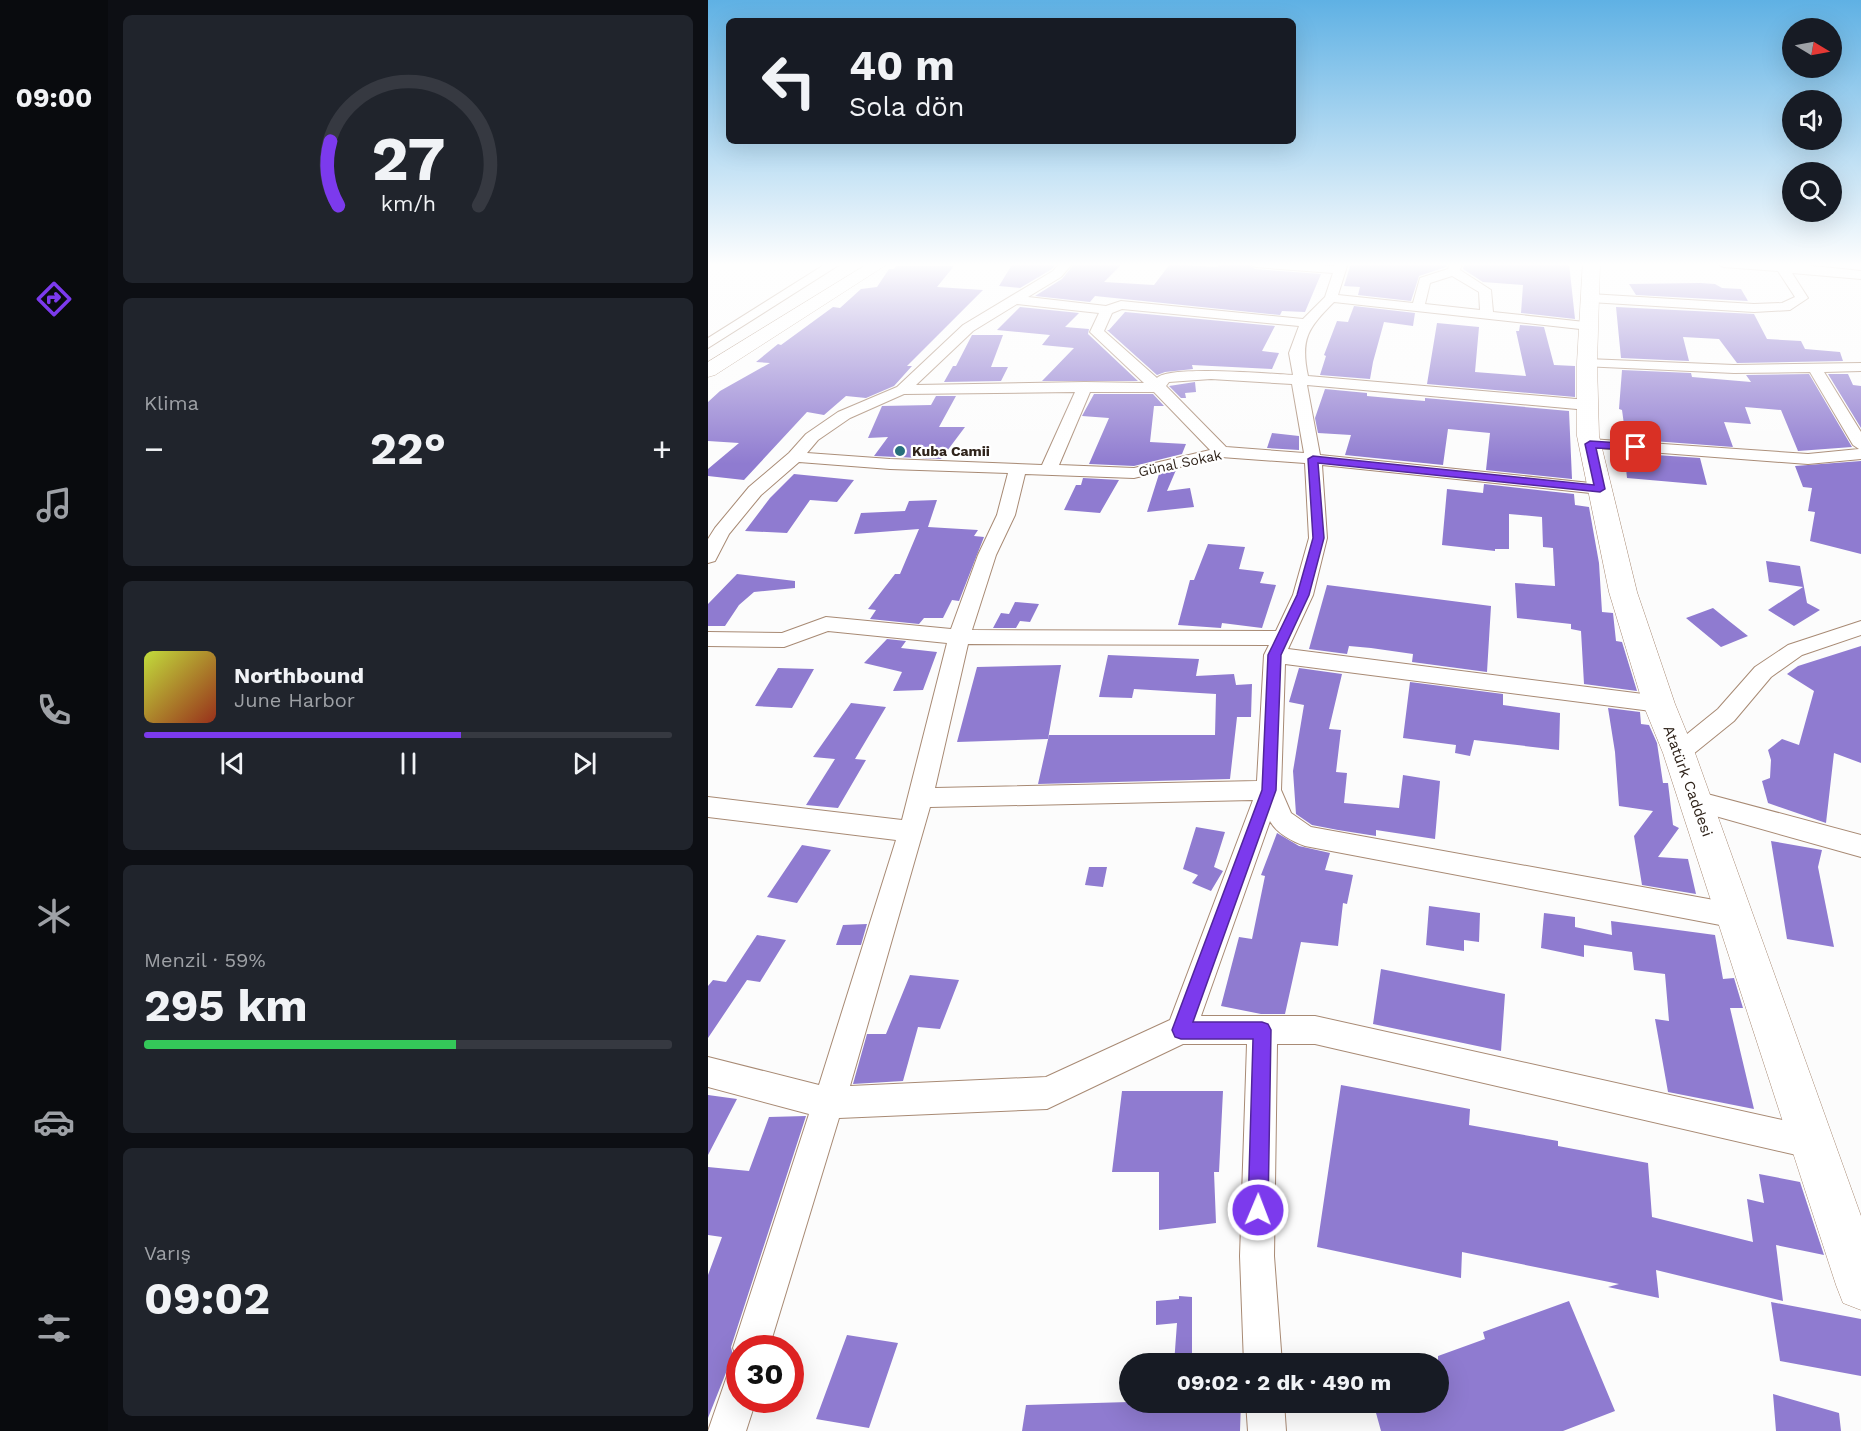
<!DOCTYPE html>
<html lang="tr">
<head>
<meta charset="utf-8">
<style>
	:root { --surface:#171b24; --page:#20242c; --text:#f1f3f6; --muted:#9ea1a6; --line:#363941; --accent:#7c3aed }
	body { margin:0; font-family:"Work Sans",sans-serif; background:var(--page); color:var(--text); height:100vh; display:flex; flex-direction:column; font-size:22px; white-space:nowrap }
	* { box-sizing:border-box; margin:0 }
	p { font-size:20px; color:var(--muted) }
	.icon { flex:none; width:33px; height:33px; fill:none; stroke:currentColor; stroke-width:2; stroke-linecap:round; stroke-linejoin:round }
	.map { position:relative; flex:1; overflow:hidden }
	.panel { display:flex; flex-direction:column; gap:15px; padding:15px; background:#0d0f14; width:600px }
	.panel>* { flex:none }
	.guide { position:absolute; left:18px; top:18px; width:570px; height:126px; border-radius:9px; box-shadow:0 6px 24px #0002; background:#171b24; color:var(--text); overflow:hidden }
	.needle { width:39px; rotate:100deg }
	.fabs { position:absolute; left:1074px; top:18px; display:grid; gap:12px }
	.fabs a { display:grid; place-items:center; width:60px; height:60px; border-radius:50%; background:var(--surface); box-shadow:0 6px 24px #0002; font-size:30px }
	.speed { position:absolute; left:18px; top:1335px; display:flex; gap:12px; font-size:30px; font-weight:700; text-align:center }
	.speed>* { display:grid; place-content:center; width:78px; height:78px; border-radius:50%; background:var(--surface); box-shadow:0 6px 24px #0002; line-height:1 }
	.speed .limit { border:9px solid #d22; background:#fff; color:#111 }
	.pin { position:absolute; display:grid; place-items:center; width:51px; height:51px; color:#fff; margin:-26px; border-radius:12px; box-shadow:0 3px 9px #0006 }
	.me { position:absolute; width:66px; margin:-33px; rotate:1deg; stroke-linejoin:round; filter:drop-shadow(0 0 4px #0008) }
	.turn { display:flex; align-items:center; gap:21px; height:126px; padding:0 24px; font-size:27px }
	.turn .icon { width:78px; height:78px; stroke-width:2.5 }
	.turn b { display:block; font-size:42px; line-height:51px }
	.big { font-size:45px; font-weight:700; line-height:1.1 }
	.panel .card { flex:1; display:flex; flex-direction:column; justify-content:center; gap:9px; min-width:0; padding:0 21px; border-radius:9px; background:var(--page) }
	.panel .dial { align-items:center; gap:0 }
	.dial svg { height:156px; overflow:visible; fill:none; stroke:var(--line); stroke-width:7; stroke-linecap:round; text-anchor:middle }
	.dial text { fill:var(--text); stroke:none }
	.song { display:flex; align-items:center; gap:18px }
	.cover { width:72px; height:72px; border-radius:9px; background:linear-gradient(135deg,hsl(70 70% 55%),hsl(10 70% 35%)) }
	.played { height:6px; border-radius:3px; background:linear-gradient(90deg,var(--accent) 60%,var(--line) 60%) }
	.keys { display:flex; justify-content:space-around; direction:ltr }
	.heat { display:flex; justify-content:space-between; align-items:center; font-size:33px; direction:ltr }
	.charge { height:9px; border-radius:4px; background:linear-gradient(90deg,#34c759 59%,var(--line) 0) }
	.trip { position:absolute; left:411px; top:1353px; width:330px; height:60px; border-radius:30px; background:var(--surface); box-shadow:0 6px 24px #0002; font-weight:700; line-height:60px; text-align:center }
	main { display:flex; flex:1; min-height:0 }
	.dock { display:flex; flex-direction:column; width:108px; justify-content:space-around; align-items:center; background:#090b0e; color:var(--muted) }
	.dock .icon { width:42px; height:42px }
	.dock .active { color:var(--accent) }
	.dock b { font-size:27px; color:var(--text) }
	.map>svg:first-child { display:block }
	.building { fill:#8f7bd0 }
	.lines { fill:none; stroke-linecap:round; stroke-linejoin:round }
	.street-casing { stroke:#a88a74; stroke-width:2 }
	.secondary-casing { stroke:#a88a74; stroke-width:1 }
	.street { fill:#fff; fill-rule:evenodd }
	.secondary { fill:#fff; fill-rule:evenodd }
	.route { fill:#7c3aed; stroke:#51269a; stroke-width:1.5 }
	.poi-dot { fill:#276f7b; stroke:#fff; stroke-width:2 }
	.labels { text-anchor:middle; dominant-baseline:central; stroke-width:4.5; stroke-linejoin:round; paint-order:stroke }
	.far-poi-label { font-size:14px; font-weight:bold; fill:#2f231a; stroke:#fff; text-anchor:start }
	.far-street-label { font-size:14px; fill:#2f231a; stroke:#fff }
	.street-label { font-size:15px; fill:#2f231a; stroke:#fff }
</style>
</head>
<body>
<main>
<nav class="dock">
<b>09:00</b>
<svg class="icon active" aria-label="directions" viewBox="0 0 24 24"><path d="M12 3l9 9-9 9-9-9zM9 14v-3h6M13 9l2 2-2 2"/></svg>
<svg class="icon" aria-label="music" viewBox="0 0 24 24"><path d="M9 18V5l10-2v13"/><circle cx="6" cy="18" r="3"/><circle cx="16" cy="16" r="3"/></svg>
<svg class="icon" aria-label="phone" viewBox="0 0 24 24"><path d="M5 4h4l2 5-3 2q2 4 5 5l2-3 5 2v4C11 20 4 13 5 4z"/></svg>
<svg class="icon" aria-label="climate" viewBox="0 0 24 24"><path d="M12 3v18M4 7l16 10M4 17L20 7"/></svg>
<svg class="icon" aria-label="car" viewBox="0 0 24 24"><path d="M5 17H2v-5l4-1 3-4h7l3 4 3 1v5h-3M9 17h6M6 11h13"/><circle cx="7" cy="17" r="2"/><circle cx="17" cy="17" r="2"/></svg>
<svg class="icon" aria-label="filters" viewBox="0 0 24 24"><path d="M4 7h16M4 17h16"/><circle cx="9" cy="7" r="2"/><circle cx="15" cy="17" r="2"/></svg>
</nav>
<section class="panel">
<div class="card dial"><svg viewBox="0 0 100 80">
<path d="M14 69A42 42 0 1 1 86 69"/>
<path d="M14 69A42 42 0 0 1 10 36" stroke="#7c3aed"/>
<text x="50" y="56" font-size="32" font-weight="700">27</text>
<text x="50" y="72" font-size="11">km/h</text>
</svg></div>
<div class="card"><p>Klima</p>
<div class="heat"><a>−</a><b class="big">22°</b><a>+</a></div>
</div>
<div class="card">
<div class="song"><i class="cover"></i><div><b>Northbound</b><p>June Harbor</p></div></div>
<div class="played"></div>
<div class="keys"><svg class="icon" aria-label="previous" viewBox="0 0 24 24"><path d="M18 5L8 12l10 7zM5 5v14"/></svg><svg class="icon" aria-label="pause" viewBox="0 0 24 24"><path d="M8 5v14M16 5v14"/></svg><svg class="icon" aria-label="next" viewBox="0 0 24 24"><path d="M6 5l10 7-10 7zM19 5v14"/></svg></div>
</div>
<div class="card"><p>Menzil · 59%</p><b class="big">295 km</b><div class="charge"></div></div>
<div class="card"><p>Varış</p><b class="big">09:02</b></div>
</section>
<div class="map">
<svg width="1153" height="1431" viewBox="0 0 1153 1431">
	<rect width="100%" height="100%" fill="#fcfcfc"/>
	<path class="building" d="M 305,263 L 349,263 L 344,269 L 312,288 L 291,286 Z
		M 367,263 L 415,263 L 396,282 L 446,285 L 462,264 L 510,267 L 510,263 L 539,263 L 547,269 L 613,274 L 597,312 L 574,311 L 572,315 L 387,296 L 382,302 L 327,296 L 354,279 Z
		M 643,263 L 670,265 L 740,263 L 738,267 L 711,276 L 703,301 L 650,295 L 652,287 L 636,286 Z
		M 756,263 L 861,263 L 867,319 L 813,313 L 815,285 L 775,282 L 755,269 Z
		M 188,266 L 246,266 L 229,287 L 275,290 L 199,366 L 204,366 L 186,386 L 158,398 L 138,396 L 116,415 L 99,412 L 36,480 L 0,476 L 0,469 L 31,443 L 0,441 L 0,402 L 12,391 L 62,363 L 48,362 L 70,344 L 73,345 L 125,307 L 132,308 L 153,289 L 169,287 L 181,269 L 186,269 Z
		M 992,283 L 1007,284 L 1014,288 L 1033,289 L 1040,301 L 928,295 L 921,284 Z
		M 646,306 L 707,313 L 705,326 L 676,322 L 665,362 L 662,379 L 612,375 L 618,356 L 616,355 L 629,321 L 640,322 Z
		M 312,307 L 371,313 L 357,327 L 381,329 L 380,334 L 430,381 L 334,381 L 366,348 L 334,345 L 342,335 L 289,330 Z
		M 908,307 L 1046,314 L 1059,339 L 1093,341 L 1097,349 L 1132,352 L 1135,361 L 1029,363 L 1011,339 L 975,337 L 981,361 L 913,358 Z
		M 417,312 L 567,326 L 554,351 L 571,353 L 564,369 L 484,365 L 485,369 L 457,372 L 449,375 L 399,330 L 401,330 Z
		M 729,323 L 771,327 L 767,372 L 818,376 L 808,331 L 811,331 L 812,325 L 836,327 L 846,365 L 867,366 L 867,397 L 719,384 Z
		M 264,335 L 295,335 L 283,367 L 300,367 L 293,381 L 236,382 L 245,366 L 248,366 Z
		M 914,370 L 983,373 L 984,377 L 1043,382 L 1038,375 L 1101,374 L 1144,447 L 1090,451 L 1073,410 L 1037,407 L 1043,424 L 1016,422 L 1025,447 L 918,439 L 914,410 L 911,409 Z
		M 1120,374 L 1140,374 L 1145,385 L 1153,386 L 1153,428 Z
		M 487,382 L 488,392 L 477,393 L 478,398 L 473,398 L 461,386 Z
		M 617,389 L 659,393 L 659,396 L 692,399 L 717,401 L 717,398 L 861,411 L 864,479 L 778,470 L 782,433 L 740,429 L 735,465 L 637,455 L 643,435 L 610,433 L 607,418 Z
		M 386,394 L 445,394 L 456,406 L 446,406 L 442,442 L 478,444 L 474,454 L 426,466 L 381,464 L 401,418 L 374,416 Z
		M 228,396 L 248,396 L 231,427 L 257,427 L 233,459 L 166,456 L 180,437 L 160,438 L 174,406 L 223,405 Z
		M 564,433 L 591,436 L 591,450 L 559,448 Z
		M 919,453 L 992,458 L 999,485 L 919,478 L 917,459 L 920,458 Z
		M 1153,461 L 1153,554 L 1102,541 L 1107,512 L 1100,511 L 1104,488 L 1095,487 L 1087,466 Z
		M 468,470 L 459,491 L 482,488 L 486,507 L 439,512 L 451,474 Z
		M 86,474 L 146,480 L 129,502 L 102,500 L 79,533 L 37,531 L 62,498 Z
		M 375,478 L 411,480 L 392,513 L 356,510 L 368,485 L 373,485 Z
		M 776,484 L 866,494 L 867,505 L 881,507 L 891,563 L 894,612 L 905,613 L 908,641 L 914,642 L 929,691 L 876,684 L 873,631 L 863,629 L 863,624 L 809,618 L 807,583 L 847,586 L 845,548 L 835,547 L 834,517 L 801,514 L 801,549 L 787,549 L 787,551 L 734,545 L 739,489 L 775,493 Z
		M 229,500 L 220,527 L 270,530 L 266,536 L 276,537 L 251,601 L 244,600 L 235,618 L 216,618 L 211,624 L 162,619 L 168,610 L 160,609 L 187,574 L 192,574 L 211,529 L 146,534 L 153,513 L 197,511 L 201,501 Z
		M 500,544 L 537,547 L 531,569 L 556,572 L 552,583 L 568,585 L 554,628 L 514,623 L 513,628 L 470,625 L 482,580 L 486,580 Z
		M 1058,561 L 1092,566 L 1099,603 L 1112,610 L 1086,626 L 1060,610 L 1095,587 L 1061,582 Z
		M 29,574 L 87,581 L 87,588 L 46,592 L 31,605 L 17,626 L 0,626 L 0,604 Z
		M 619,585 L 783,606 L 779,672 L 704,662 L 705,654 L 663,648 L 641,646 L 639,654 L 601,649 Z
		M 307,602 L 331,604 L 322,622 L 312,621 L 308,628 L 285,628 L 293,613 L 301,614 Z
		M 1005,608 L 1021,621 L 1040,636 L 1013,647 L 978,618 Z
		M 179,639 L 198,641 L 193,648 L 229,652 L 215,690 L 185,691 L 194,672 L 156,663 Z
		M 1153,646 L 1153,763 L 1126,753 L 1118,823 L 1060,803 L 1054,781 L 1062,778 L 1063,760 L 1060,750 L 1074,739 L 1091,745 L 1106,691 L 1079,674 L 1090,666 Z
		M 400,655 L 491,659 L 488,676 L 526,674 L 528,685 L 544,684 L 543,717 L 529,717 L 522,779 L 330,784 L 341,735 L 507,735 L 508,694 L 426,689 L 424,698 L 391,697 Z
		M 353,665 L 340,739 L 249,742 L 269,667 Z
		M 70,668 L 106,669 L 84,708 L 47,706 Z
		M 591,668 L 634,674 L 621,729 L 633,730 L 628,772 L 639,773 L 636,803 L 691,808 L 695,775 L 732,781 L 727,839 L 668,830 L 668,836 L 630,830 L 604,825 L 588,814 L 585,771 L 596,705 L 581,702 Z
		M 702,682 L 795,694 L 795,705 L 852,713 L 851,750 L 766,740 L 762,756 L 747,753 L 748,745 L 695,738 Z
		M 143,703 L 178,707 L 147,759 L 158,760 L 130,808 L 98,805 L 127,759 L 105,757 Z
		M 900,708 L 932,712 L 933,724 L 941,725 L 949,743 L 955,783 L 960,783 L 965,825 L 971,828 L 950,857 L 980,859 L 988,894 L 934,885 L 926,836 L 945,811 L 911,806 L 907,752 Z
		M 488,827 L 517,832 L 506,867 L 515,871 L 503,891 L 484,883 L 490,875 L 475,869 Z
		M 569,833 L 591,846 L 622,853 L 617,870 L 645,875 L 639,904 L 635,903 L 630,946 L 593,942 L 577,1014 L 553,1014 L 513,1006 L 531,937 L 544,939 L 557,876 L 553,875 Z
		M 1063,841 L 1114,850 L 1110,867 L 1126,947 L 1079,939 Z
		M 94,845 L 123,850 L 89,903 L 59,897 Z
		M 381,867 L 399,867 L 395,887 L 377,885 Z
		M 721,906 L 772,913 L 771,942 L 756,940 L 756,951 L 718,945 Z
		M 836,913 L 867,917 L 867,927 L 904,935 L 903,921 L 1007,935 L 1015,979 L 1026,978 L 1035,1008 L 1022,1008 L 1046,1109 L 960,1092 L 947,1019 L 961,1021 L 957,974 L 926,970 L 924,952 L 876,945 L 876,957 L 833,948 Z
		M 159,924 L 153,945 L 128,945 L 135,925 Z
		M 49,935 L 78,940 L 52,982 L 39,980 L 0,1038 L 0,986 L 5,980 L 18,982 Z
		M 673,969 L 797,994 L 793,1051 L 665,1024 Z
		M 202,975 L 251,980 L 232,1029 L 210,1027 L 195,1081 L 145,1084 L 159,1034 L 178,1034 Z
		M 633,1085 L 762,1109 L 761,1125 L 850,1141 L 850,1146 L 940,1163 L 944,1217 L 1045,1242 L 1039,1199 L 1056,1203 L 1051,1174 L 1092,1182 L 1116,1255 L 1068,1245 L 1075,1301 L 948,1270 L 951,1298 L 900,1287 L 911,1284 L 754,1252 L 753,1278 L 609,1247 Z
		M 414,1091 L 515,1091 L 511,1172 L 506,1172 L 508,1223 L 451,1230 L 451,1172 L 404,1172 Z
		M 0,1095 L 29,1099 L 0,1155 Z
		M 98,1116 L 23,1347 L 25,1355 L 0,1418 L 0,1275 L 14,1237 L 0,1235 L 0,1167 L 41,1171 L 61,1117 Z
		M 471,1296 L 484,1297 L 484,1364 L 466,1364 L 469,1323 L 448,1325 L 448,1301 L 471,1299 Z
		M 861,1301 L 907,1411 L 855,1431 L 673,1431 L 665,1402 L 730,1402 L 730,1356 L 777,1339 L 775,1332 Z
		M 1063,1302 L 1153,1319 L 1153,1376 L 1072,1361 Z
		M 139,1335 L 190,1343 L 161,1428 L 108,1419 Z
		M 1065,1394 L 1131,1413 L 1133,1431 L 1068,1431 Z
		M 421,1402 L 533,1402 L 532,1431 L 314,1431 L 318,1405 Z"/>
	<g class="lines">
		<g class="street-casing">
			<path id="street" d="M 119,263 L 134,263 L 0,348 L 0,338 Z
				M 352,263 L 365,263 L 353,277 L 320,297 L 398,306 L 413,301 L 595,319 L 617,297 L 625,273 L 547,267 L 541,263 L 627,266 L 628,263 L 640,263 L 630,295 L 705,303 L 712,278 L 740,269 L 742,263 L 754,263 L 752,270 L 783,290 L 785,312 L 886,323 L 888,326 L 881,330 L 626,302 C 600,328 592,339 600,376 L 880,400 L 888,405 L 880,410 L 599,385 L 612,455 L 892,484 L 898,485 L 901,489 L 898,493 L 892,494 L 614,465 L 619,538 L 605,595 L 580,649 L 951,696 L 959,698 L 962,704 L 959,710 L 951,712 L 577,664 L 573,790 L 583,813 L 603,827 L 1028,904 L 1038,908 L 1042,916 L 1038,924 L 1028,928 L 597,846 C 585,842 568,833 562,821 L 493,1016 L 607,1016 L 1106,1127 L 1117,1132 L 1122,1143 L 1117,1154 L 1106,1159 L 607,1044 L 569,1044 L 566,1256 L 574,1364 L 536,1364 L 532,1256 L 539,1044 L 475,1044 L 339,1109 L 131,1118 L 61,1348 L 32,1348 L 30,1361 L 25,1348 L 101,1114 L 0,1087 L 0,1057 L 111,1085 L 188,840 L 0,817 L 0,797 L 194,820 L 239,643 L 120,631 L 76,647 L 0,646 L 0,632 L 74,633 L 118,617 L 243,629 L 270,555 L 289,515 L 300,473 L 182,469 L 91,462 L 53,495 L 21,534 L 7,561 L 0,563 L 0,539 L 7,528 L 41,487 L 81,453 L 98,434 L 130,412 L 189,387 L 255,325 L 345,271 ZM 744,276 L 771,292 L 772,310 L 717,304 L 722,283 ZM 309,304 L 391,313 L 382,332 L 436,383 L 377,382 L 208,385 L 265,331 ZM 414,309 L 591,326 L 581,353 L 585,375 C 562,374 461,365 449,378 L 396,331 L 404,313 ZM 503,379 L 584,384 L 596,453 L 518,447 L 458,386 L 461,382 ZM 367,392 L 334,465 L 182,459 L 99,453 L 110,440 L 142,418 L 196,394 ZM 382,392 L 446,392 L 502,450 L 426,468 L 351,465 ZM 513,457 L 597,463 L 601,538 L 585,595 L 568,631 L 264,630 L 288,555 L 307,515 L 317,474 L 426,478 ZM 260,644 L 561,645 L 556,655 L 549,781 L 227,788 ZM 545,800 L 462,1020 L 338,1077 L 142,1086 L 222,807 Z
				M 1009,263 L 1077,263 L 1153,271 L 1153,279 L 1084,273 L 1100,298 L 1082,310 L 1046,312 L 882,302 L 876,298 L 882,294 L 1046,304 L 1074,303 L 1087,297 L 1070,271 L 1015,267 Z
				M 879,359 L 1026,365 L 1153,363 L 1153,371 L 1116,372 L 1153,432 L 1153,459 L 1100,464 L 876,447 L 874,444 L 876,441 L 882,439 L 1100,454 L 1151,449 L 1145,445 L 1102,372 L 1026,373 L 874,366 L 872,363 Z
				M 1153,621 L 1153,635 L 1094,655 L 1063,677 L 1026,721 L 979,759 L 971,762 L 963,759 L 959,753 L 963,747 L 1010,709 L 1047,667 L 1080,645 Z
				M 988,791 L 1153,835 L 1153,857 L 979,808 L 976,801 L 979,794 Z
				M 32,1370 L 32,1400 L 48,1400 L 38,1431 L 0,1431 L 19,1376 Z
				M 538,1402 L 576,1402 L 578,1431 L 540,1431 Z"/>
		</g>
		<g class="secondary-casing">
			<path id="secondary" d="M 161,263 L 181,263 L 7,375 L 0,377 L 0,362 Z
				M 875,263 L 892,263 L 889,363 L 891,436 L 929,592 L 967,704 L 987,753 L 1153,1216 L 1153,1310 L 1135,1303 L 1128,1285 L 955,753 L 935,704 L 901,592 L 869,436 L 869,363 Z"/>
		</g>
		<use href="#street" class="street"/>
		<use href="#secondary" class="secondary"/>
	</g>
	<linearGradient id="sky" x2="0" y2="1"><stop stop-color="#5fb1e4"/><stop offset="0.57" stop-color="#fefefe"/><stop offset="1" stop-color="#fefefe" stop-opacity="0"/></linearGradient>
	<rect width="1153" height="464" fill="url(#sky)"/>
	<path class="route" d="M 882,441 L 928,444 L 933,447 L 928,450 L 888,448 L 897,489 L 892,492 L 610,463 L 616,538 L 601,595 L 573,655 L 568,790 L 485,1022 L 554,1022 L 560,1024 L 563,1030 L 560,1210 L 557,1218 L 550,1221 L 543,1218 L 540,1210 L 545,1039 L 473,1039 L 467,1037 L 464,1030 L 554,790 L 560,655 L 589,595 L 605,538 L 600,459 L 605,456 L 886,485 L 877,444 Z"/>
	<circle class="poi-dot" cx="192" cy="451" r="6"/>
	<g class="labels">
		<g class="far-poi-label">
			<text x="204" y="451">Kuba Camii</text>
		</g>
		<g class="far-street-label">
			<text transform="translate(472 463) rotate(-12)">Günal Sokak</text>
		</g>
		<g class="street-label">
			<text transform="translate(980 781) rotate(70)">Atatürk Caddesi</text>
		</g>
	</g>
</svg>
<div class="fabs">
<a><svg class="needle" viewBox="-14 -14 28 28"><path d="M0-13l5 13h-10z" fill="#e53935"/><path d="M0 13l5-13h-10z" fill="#9ea1a6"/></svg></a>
<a><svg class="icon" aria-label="sound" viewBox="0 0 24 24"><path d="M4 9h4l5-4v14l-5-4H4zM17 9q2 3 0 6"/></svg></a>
<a><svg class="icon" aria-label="search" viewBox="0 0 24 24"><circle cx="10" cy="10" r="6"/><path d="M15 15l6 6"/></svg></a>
</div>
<div class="speed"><div class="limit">30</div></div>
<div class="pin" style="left:928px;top:447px;background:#d93025"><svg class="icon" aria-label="arrive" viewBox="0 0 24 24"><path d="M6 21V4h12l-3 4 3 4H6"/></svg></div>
<svg class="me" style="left:550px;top:1210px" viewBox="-20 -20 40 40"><circle r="17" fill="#7c3aed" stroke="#fff" stroke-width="3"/><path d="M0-11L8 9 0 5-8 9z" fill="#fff"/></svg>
<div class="trip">09:02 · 2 dk · 490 m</div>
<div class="guide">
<div class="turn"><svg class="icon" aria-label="left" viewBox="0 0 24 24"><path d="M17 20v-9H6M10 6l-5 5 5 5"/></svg><div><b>40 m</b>Sola dön</div></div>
</div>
</div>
</main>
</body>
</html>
